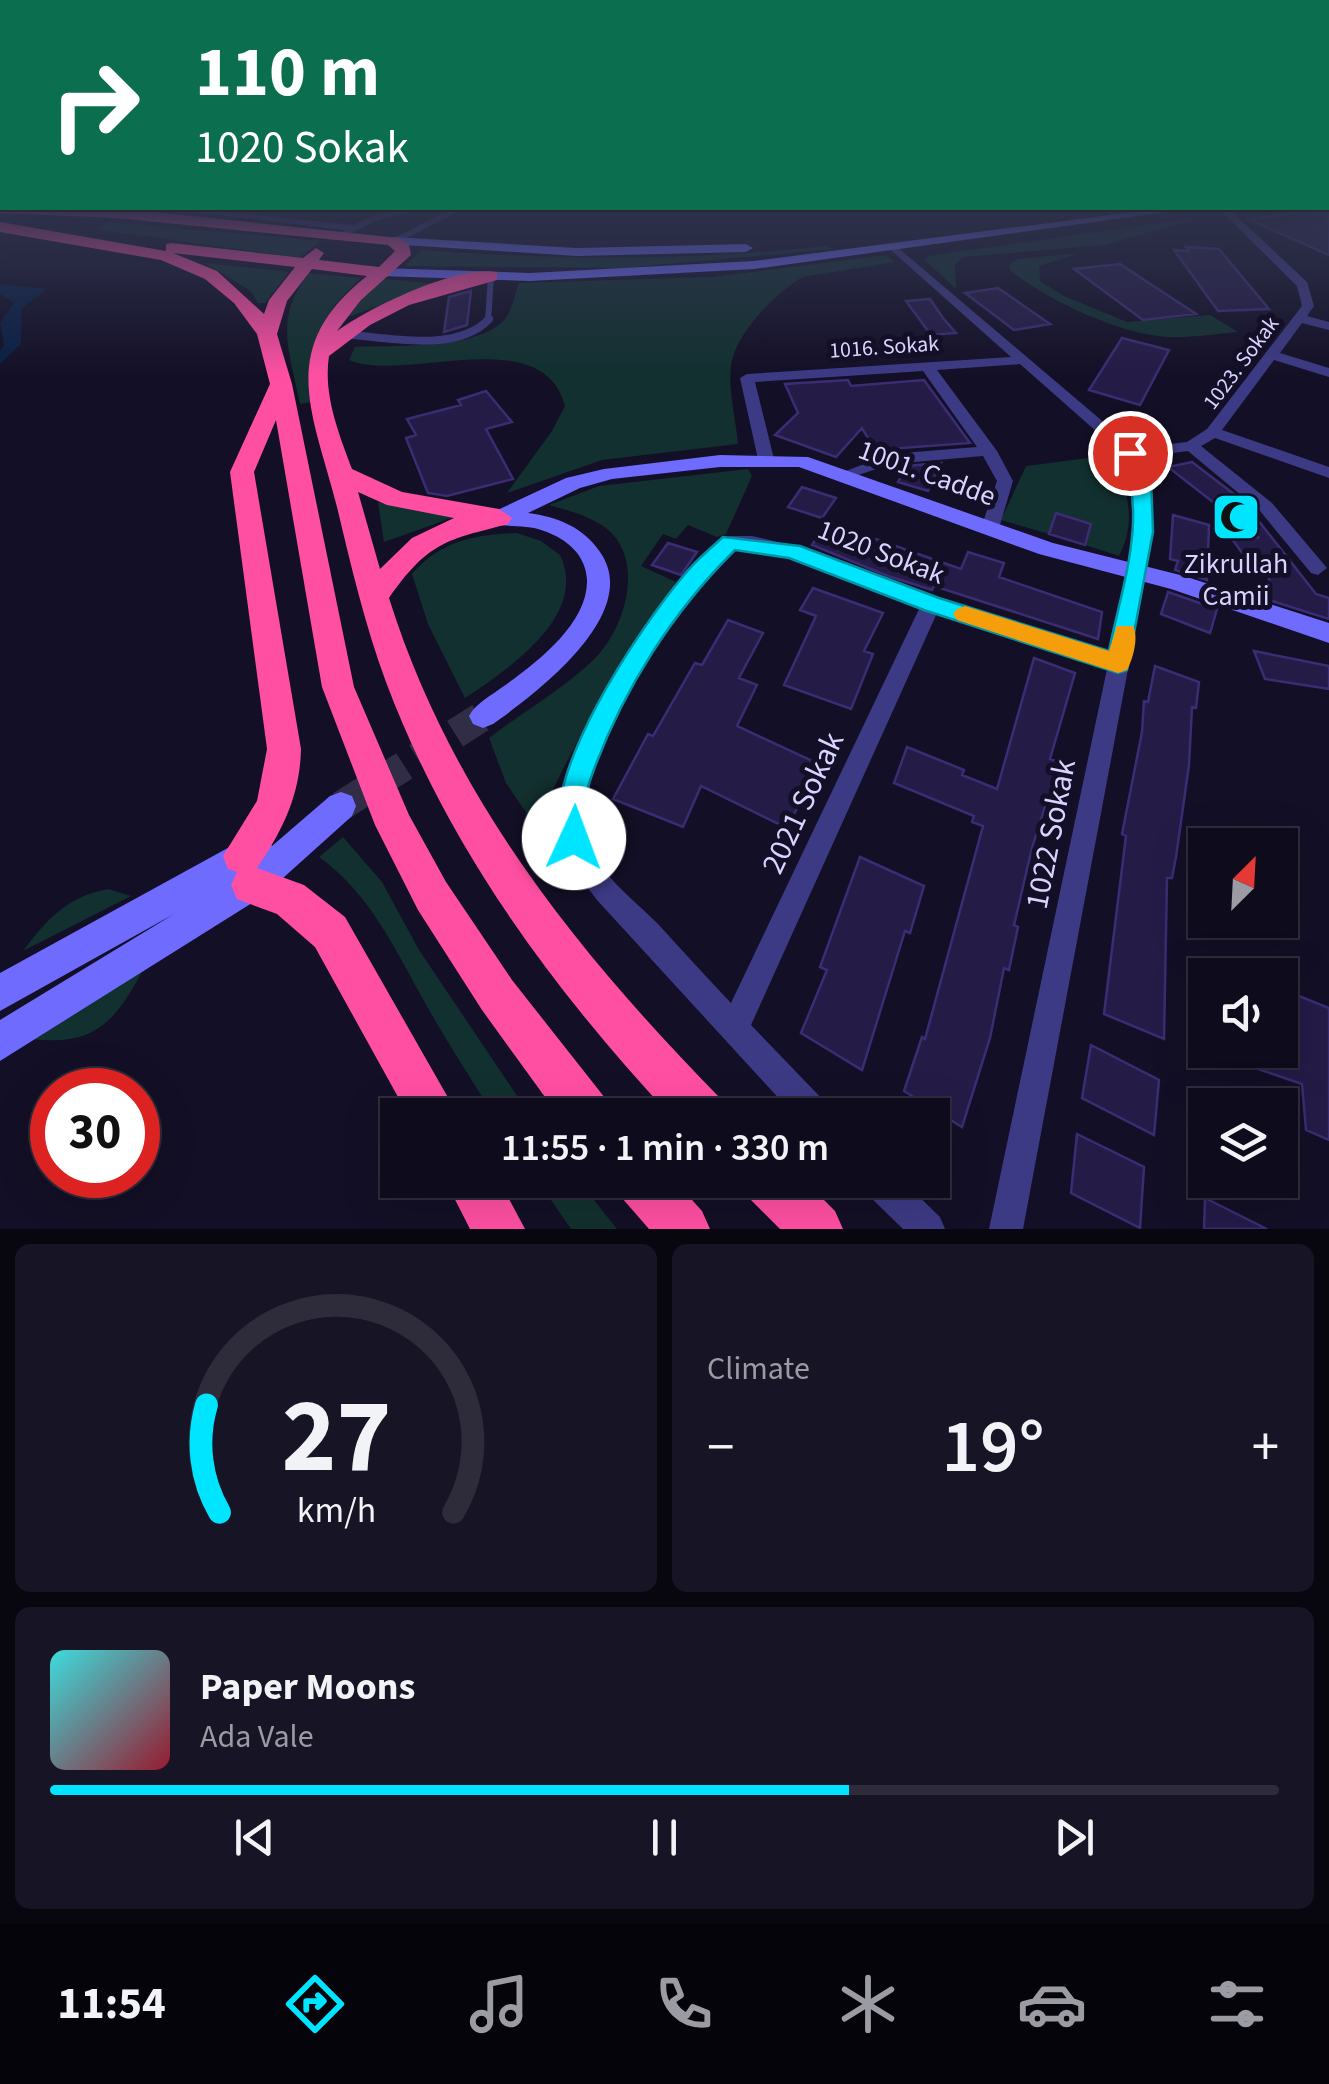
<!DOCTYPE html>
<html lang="en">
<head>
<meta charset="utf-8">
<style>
	:root { --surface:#0e0b1c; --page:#171425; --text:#f1f3f6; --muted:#9b9ba3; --line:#2e2b3b; --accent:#00e5ff }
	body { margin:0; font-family:"Source Sans 3",sans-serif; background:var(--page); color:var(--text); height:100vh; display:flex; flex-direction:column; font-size:38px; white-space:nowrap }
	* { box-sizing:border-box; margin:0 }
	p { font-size:32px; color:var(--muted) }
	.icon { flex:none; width:55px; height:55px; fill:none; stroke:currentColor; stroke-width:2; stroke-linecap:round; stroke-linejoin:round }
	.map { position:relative; height:1229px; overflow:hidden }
	.panel { display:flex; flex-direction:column; gap:15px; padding:15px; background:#08060f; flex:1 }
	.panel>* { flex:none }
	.banner { position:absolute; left:0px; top:0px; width:1330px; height:210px; box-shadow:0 10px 40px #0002,0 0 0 2px var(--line); background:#0b6e4f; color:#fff; overflow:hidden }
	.needle { width:65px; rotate:24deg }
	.fabs { position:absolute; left:1188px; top:828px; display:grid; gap:20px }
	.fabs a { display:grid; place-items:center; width:110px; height:110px; border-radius:0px; background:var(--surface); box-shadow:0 10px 40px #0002,0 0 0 2px var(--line); font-size:50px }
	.speed { position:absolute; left:30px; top:1068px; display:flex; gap:20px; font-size:50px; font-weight:700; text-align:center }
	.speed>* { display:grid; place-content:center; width:130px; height:130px; border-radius:50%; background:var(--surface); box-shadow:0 10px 40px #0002,0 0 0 2px var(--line); line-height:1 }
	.speed .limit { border:15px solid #d22; background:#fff; color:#111 }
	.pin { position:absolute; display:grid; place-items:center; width:85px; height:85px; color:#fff; margin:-42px; border:5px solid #fff; border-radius:50%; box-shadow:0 2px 10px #0007 }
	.me { position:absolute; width:110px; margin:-55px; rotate:2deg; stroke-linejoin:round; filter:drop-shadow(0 0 8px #0008) }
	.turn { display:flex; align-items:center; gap:35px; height:210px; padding:0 30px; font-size:45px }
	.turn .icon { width:130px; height:130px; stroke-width:2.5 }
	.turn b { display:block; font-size:70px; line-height:85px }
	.big { font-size:75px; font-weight:600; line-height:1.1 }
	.panel .tile { flex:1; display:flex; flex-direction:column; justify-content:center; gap:15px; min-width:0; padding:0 35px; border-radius:15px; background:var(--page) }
	.panel .dial { align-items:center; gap:0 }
	.dial svg { height:260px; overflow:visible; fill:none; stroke:var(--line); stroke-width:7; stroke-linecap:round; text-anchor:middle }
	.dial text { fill:var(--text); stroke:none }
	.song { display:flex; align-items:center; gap:30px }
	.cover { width:120px; height:120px; border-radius:15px; background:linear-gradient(135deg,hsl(180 70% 55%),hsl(350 70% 35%)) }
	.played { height:10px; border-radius:5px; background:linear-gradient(90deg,var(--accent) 65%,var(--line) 65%) }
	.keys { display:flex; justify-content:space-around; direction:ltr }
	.heat { display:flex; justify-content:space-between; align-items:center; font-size:55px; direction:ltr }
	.panel .tiles { flex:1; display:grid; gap:15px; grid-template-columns:1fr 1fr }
	.tile:last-child { grid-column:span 2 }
	.trip { position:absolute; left:380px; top:1098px; width:570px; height:100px; border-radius:0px; background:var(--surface); box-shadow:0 10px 40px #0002,0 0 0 2px var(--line); font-weight:600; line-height:100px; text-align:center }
	.tab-bar { display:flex; height:160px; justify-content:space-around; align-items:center; background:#06040b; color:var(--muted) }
	.tab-bar .icon { width:70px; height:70px }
	.tab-bar .on { color:var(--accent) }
	.tab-bar b { font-size:45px; color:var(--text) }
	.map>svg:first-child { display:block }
	.green { fill:#12302f }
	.water { fill:#0a1f44 }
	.building { fill:#241b47; stroke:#3b2d73; stroke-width:2.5 }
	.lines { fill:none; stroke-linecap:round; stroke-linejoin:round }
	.secondary-tunnel { stroke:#312d47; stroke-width:30; stroke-dasharray:30 15; stroke-linecap:butt }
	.lane-far1 { stroke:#3d3a85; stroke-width:6 }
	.lane { stroke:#3d3a85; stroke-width:8 }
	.street { fill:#3d3a85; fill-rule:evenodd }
	.secondary { fill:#6f6bff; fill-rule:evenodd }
	.highway { fill:#ff4fa3; fill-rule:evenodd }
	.route { fill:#00e5ff; stroke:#0095a6; stroke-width:2.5 }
	.slow { fill:#f59e0b }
	.labels { text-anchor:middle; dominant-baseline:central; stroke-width:10; stroke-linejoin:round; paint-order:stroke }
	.far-street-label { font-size:22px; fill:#d9d4ff; stroke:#130f26 }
	.street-label { font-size:28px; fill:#d9d4ff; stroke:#130f26 }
	.poi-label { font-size:28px; fill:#d9d4ff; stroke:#130f26 }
	.near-street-label { font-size:32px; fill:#d9d4ff; stroke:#130f26 }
</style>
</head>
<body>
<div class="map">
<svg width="1329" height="1229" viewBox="0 0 1329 1229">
	<rect width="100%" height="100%" fill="#130f26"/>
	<path class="green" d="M 1203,217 L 1105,245 L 964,257 L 955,264 L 956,289 L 925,260 L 928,256 Z
		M 109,222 L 321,241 L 299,258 L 96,229 Z
		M 827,246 L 833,249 L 624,268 L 405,266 L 422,250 C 558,260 692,261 827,246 Z
		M 1080,253 L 1039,266 L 1040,281 L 1064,296 L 1127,322 L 1210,315 L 1238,332 C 1215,334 1191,338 1168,337 C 1119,334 1047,300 1010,270 L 1009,265 L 1018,259 Z
		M 886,255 L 895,262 L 803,277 C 776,292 735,334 731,366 C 728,390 736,420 738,444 L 602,460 L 507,493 L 552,431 L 565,406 C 543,320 403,384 349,360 L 355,347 C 393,345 477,350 504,320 C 512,311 515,294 519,283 L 712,277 Z
		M 205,263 L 289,272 L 265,303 L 258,303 L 251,291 Z
		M 309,273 L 361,278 C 317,318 309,344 312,402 L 300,404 C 290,353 273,318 309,273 Z
		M 384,279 L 440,284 L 348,317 L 367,293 Z
		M 1111,455 C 1128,487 1137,522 1119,556 L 1085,545 L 1091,524 L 1057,513 L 1049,534 L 1001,520 L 1026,466 Z
		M 748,469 L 752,476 L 726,534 L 717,537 L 688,525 L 676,539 L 663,534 L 641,566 L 676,582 C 621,659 574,740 536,827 L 506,783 L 489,738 C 520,714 574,682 599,654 C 627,622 644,558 606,528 C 589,516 568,510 549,505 L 599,486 Z
		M 378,502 L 454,517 L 384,542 Z
		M 517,533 L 541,541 L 560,555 C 589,615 509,669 465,698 L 428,624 L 412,574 C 440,541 476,534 517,533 Z
		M 343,837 L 382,882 L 419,950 L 530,1115 L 494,1115 C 470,1078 446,1040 424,1001 C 394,947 370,894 319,857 Z
		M 108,889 L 131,896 L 23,951 C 48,918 67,897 108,889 Z
		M 143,970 C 114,1024 94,1046 30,1039 Z
		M 537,1180 L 578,1180 L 617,1229 L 571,1229 Z"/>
	<path class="water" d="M 0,284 L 47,289 L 22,308 L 21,344 L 0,364 L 0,351 L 4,345 L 0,323 L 14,303 L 0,294 Z"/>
	<path class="building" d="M 1321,210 L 1329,213 L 1329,255 L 1248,219 Z
		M 1186,247 L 1219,249 L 1269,309 L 1218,311 L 1174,250 L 1189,251 Z
		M 1120,264 L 1196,314 L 1143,320 L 1074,269 Z
		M 998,288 L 1050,324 L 1014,330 L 965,293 Z
		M 471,291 L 467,325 L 444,332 L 449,297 Z
		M 930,299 L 943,318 L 956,333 L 931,335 L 906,301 Z
		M 1122,338 L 1169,350 L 1140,405 L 1089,390 Z
		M 848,380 L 851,386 L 924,380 L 970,443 L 875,450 L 862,428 L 836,457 L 775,435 L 798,413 L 785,384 Z
		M 486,391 L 512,422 L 486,429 L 513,479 L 447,496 L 428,493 L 406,438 L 416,435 L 407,419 L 461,405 L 458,400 Z
		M 1192,462 L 1243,501 L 1316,594 L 1329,598 L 1329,619 L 1269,600 L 1269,572 L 1255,571 L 1225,529 L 1259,538 L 1168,467 Z
		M 941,463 L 928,491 L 898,482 L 907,466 Z
		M 802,487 L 836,498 L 822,518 L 788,507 Z
		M 1056,513 L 1091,524 L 1085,545 L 1049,534 Z
		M 1173,515 L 1209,525 L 1207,580 L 1175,570 L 1178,561 L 1170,559 Z
		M 827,522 L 961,569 L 968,552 L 1004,563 L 999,577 L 1102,612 L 1098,639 L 934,586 L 932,590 L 888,576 L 812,545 Z
		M 668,543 L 697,552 L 681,575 L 652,565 Z
		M 813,588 L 883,613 L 864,651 L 873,654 L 851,709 L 784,685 L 816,616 L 800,610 Z
		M 1168,592 L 1217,609 L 1210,633 L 1161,614 Z
		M 728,620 L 763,633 L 739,678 L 757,685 L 737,726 L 819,764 L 787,828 L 701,786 L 683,827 L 613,799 L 648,734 L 653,736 L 695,663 L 702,665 Z
		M 1254,651 L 1329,666 L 1329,689 L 1265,679 Z
		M 1034,658 L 1075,673 L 1050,759 L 1059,762 L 1032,848 L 1014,925 L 1018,927 L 1009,970 L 1004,968 L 990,1038 L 962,1127 L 904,1091 L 922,1037 L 925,1039 L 983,826 L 972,822 L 974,816 L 894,783 L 907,747 L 964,770 L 962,775 L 997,789 Z
		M 1155,666 L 1199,682 L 1196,708 L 1192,707 L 1189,765 L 1176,857 L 1172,878 L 1167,878 L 1164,1039 L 1104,1014 L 1126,836 L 1122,834 L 1142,732 L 1144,701 L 1148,702 Z
		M 860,857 L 924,886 L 910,933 L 905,931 L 862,1070 L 801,1033 L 827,970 L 820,967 Z
		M 1294,994 L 1329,1008 L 1329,1140 L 1306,1130 L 1302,1084 L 1211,1053 L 1212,1050 L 1299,1050 Z
		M 1091,1045 L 1159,1080 L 1154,1135 L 1082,1098 Z
		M 1077,1134 L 1144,1167 L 1140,1228 L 1071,1193 Z
		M 1205,1198 L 1267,1229 L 1204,1229 Z"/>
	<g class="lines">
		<path class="secondary-tunnel" d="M 341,806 L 483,716"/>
		<path class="lane-far1" d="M 488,321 L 491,276"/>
		<path class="lane" d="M 343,334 C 385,337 457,354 489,319"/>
		<path class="street" d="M 158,208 L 188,208 L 354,225 C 376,213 403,207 428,208 L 375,221 L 341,239 L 336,236 L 345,230 Z
			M 453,208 L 465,208 L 397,243 L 388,241 Z
			M 1218,208 L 1228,208 L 1307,282 L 1314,306 L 1307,316 L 1329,322 L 1329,330 L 1302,323 L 1280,353 L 1329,368 L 1329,377 L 1274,360 L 1222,430 L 1329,467 L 1329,478 L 1215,438 L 1201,446 L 1272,503 L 1327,568 L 1318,575 L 1311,573 L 1260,511 L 1188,451 L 1140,457 L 1152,496 L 1146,573 L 1023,1229 L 989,1229 L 1107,669 L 937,613 L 751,1025 L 827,1104 L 832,1115 L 794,1115 L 597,900 L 578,875 L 561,839 L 560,809 L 569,771 L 590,722 L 640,636 L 667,597 L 716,542 L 730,536 L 752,536 L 799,547 L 938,599 L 1110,653 C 1124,592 1152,516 1123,455 L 1020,364 L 937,370 L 997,451 L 1013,481 L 999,528 L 990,534 L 981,528 L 997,481 L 983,456 L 892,464 L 846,479 L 838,474 L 890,454 L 977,447 L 923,371 L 755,382 L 774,459 L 766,464 L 758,459 L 740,378 L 747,374 L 1011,357 L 892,251 L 890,249 L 896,246 L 1134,448 L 1187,442 L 1207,429 L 1302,306 L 1297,286 ZM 733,548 C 794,548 863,585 920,607 L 731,1003 C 706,977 682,950 658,924 C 634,900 600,875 588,842 C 564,778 680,584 733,548 Z
			M 860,1180 L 902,1180 L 940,1217 L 945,1229 L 903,1229 L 865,1192 Z"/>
		<path class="secondary" d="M 1164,208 L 1196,208 L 754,269 L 530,281 L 380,276 L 373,272 L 380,268 L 530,273 L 754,261 Z
			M 393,237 L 577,248 L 746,244 L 753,248 L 746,252 L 577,256 L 388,244 L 388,238 Z
			M 720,455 L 808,457 L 1053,543 L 1184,576 L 1329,623 L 1329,643 L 1171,589 L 1039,554 L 799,467 L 720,467 L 612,479 L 580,488 L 528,513 C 558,517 583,527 600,552 C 643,613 537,693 493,724 L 483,728 L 473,724 L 469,716 C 476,703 492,695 504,686 C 536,663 588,624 587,580 C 586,555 567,539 544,531 C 527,524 508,528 491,523 L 488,518 L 491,513 L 566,478 L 604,469 Z
			M 341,792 L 352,796 L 356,806 L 352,816 L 263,896 L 0,1061 L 0,1020 L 174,914 L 0,1011 L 0,973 L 246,838 L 257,834 L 268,838 L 272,846 L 330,796 Z"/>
		<path class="highway" d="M 0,203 L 2,208 L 116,208 L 399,238 L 409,245 L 411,255 L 361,300 L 337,331 C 371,307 456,265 497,272 L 497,280 L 409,305 L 370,325 L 329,356 C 323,395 339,434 352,469 L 402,492 L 499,509 L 512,518 L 508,524 C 447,540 429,541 389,598 C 451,796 577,952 720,1098 L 727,1115 L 670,1115 C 551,987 448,847 386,682 C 365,625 351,566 337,507 C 313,412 275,348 367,276 L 312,269 L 287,301 L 277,334 L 292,384 L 354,687 L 409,815 L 446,882 L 512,980 L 605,1098 L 612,1115 L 558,1115 L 482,1010 L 418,910 L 375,825 L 322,687 L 276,420 L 254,472 L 301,749 C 300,795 283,830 257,868 L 304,885 L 345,917 L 458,1115 L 408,1115 L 315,947 L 277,914 L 237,899 L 231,885 L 237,872 L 228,869 L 223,856 L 257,801 L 267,749 L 230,472 L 270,384 L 257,334 L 234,303 L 205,279 L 161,260 L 0,232 L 0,222 L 166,251 L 166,244 L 172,243 L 303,258 L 316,248 L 324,253 L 319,260 L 379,267 L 395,251 L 388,245 L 116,218 L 0,213 ZM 173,253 L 295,267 L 269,300 L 264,314 L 217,271 ZM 358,492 L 387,505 L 454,518 L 412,538 L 380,569 Z
			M 445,1180 L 499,1180 L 525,1229 L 470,1229 Z
			M 615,1180 L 674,1180 L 702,1211 L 710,1229 L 649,1229 L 622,1198 Z
			M 742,1180 L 804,1180 L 835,1211 L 843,1229 L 780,1229 L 749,1198 Z"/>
	</g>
	<linearGradient id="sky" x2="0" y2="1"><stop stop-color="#0a0815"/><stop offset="0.54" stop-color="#333752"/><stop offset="1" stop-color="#333752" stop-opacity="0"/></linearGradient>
	<rect width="1329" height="375" fill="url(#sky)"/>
	<path class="route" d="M 1130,448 L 1136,449 L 1151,478 L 1153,532 L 1127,670 L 1118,673 L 924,610 L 789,558 L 735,550 C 673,611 623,690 593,772 C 589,782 585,798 585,810 C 584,824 590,834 584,847 L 574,851 L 564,847 C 534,782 641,626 684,575 C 695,561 710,549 723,537 L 800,546 L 939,598 L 1109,651 C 1121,589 1150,513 1120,453 Z"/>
	<path class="slow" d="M 965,606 L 1109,651 L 1117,626 L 1133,626 C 1139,637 1133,659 1127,670 L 1118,673 L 957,620 L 953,614 L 957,609 Z"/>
	<defs>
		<g id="mosque-square" transform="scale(2.5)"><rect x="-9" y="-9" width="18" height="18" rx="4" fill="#00e5ff" stroke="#130f26"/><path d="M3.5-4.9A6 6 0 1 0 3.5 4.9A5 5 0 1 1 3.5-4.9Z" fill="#111"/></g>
	</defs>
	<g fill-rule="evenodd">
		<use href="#mosque-square" x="1236" y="517"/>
	</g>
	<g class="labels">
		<g class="far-street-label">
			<text transform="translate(884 347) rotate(-4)">1016. Sokak</text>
			<text transform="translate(1241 363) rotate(-53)">1023. Sokak</text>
		</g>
		<g class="street-label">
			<text transform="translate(927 473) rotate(20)">1001. Cadde</text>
			<text transform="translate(881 552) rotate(21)">1020 Sokak</text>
		</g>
		<g class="poi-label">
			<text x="1236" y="564">Zikrullah<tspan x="1236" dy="32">Camii</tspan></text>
		</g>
		<g class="near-street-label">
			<text transform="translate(803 803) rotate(-65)">2021 Sokak</text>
			<text transform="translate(1051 834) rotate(-79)">1022 Sokak</text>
		</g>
	</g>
</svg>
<div class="fabs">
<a><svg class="needle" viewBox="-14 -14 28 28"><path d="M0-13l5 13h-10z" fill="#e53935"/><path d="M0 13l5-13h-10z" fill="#9b9ba3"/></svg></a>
<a><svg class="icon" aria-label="sound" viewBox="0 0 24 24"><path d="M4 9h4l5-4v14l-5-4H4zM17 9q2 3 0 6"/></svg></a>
<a><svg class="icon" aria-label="layers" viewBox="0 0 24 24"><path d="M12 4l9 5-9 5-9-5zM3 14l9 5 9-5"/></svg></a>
</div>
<div class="speed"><div class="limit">30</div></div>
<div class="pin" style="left:1130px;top:453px;background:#d93025"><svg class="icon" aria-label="arrive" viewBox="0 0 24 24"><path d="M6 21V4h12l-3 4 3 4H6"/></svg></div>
<svg class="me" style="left:574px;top:838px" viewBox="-20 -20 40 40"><circle r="19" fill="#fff"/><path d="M0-13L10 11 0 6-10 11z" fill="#00e5ff"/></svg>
<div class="trip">11:55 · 1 min · 330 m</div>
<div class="banner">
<div class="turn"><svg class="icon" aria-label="right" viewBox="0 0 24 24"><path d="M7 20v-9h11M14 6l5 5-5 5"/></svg><div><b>110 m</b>1020 Sokak</div></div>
</div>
</div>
<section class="panel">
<div class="tiles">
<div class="tile dial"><svg viewBox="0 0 100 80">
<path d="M14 69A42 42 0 1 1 86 69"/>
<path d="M14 69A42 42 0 0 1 10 36" stroke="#00e5ff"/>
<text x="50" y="56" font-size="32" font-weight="700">27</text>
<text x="50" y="72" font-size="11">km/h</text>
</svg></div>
<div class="tile"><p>Climate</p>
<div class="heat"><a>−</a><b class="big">19°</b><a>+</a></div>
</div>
<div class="tile">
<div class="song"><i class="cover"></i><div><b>Paper Moons</b><p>Ada Vale</p></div></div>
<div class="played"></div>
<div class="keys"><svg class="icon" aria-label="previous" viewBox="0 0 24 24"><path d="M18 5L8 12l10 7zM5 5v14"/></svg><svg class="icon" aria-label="pause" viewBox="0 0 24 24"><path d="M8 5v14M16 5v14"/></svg><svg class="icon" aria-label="next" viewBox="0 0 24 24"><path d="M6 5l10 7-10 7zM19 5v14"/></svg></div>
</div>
</div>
</section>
<nav class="tab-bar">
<b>11:54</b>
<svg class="icon on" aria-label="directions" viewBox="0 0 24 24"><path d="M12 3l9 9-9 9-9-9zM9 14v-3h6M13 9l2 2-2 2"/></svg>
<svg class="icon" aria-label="music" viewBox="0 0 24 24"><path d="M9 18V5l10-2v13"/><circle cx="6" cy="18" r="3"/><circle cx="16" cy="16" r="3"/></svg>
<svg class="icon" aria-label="phone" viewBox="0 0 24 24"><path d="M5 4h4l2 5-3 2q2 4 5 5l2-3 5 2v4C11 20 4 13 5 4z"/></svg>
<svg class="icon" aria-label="climate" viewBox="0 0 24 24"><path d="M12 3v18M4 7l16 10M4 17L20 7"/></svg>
<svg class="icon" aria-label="car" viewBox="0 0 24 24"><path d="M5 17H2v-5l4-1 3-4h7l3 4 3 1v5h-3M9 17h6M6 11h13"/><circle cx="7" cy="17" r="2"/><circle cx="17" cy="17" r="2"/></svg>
<svg class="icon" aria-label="filters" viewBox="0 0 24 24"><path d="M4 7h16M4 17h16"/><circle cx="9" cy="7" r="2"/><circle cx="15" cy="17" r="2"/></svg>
</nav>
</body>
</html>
